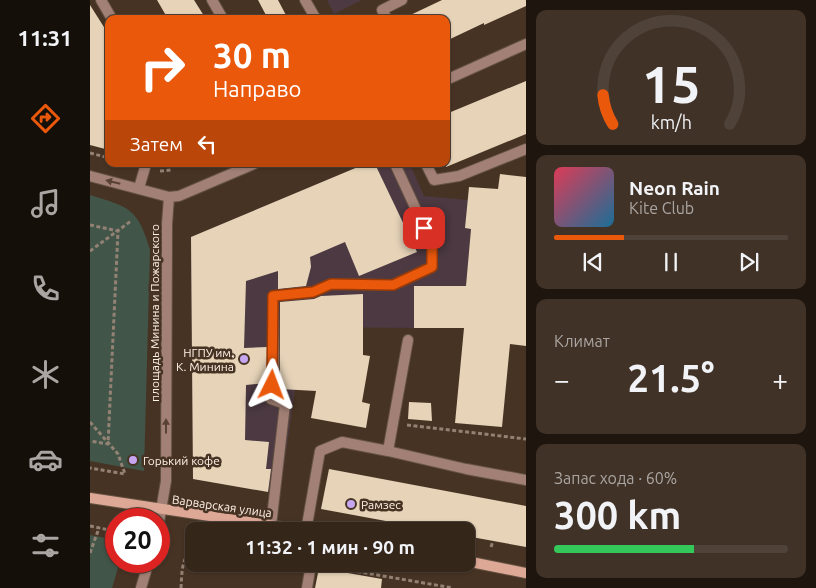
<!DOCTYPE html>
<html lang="ru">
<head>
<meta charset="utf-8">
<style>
	:root { --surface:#35261a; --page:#403227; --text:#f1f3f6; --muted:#aaa5a2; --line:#4f4339; --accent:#ea580c }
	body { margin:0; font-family:Ubuntu,sans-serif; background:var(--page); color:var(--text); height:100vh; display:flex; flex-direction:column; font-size:19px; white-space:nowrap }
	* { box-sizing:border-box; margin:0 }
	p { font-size:16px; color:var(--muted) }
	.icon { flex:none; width:28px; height:28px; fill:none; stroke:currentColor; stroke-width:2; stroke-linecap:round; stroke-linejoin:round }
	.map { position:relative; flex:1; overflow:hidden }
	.panel { display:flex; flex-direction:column; gap:10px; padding:10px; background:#1d150e; width:290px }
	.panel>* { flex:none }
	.banner { position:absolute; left:15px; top:15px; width:345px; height:152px; border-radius:10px; box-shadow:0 1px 4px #0004,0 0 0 1px var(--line); background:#ea580c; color:#fff; overflow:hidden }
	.speed { position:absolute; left:15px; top:508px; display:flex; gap:10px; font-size:25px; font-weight:700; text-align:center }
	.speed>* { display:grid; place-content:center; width:65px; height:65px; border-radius:50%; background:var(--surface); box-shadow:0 1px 4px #0004,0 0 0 1px var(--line); line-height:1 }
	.speed .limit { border:8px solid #d22; background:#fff; color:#111 }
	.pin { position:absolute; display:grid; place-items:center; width:42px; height:42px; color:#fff; margin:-21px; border-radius:10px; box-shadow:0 2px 8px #0006 }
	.me { position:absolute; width:55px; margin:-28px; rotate:3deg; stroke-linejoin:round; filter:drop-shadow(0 0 4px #0008) }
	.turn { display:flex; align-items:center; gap:18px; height:105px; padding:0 25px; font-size:22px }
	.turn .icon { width:65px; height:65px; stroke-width:2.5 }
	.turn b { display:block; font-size:35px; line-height:42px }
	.then { display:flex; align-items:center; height:48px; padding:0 25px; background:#0003; gap:10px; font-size:19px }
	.big { font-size:38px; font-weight:600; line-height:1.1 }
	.panel .widget { flex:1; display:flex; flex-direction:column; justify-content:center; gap:8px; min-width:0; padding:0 18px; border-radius:10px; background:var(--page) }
	.panel .dial { align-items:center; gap:0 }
	.dial svg { height:130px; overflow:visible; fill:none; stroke:var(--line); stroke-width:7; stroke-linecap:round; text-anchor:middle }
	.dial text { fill:var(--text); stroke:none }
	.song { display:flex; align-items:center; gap:15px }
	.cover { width:60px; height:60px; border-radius:8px; background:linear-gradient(135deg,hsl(350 70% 55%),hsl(200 70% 35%)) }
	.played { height:5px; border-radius:2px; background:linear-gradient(90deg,var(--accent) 30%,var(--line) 30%) }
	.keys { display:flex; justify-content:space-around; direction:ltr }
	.heat { display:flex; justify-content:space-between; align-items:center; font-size:28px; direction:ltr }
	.charge { height:8px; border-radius:4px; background:linear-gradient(90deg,#34c759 60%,var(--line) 0) }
	.trip { position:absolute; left:95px; top:522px; width:290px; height:50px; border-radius:10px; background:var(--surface); box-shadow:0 1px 4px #0004,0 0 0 1px var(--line); font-weight:600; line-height:50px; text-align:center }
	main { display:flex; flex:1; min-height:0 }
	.menu { display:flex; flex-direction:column; width:90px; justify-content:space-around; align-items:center; background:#150f0a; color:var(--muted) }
	.menu .icon { width:35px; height:35px }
	.menu .current { color:var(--accent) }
	.menu b { font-size:22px; color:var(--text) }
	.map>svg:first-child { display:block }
	.education { fill:#4c3942 }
	.green { fill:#415649 }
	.building { fill:#e6d3b8 }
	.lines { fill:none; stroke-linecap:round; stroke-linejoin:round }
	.service-casing { stroke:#645242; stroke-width:12 }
	.tertiary-casing { stroke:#645242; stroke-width:12 }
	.secondary-casing { stroke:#645242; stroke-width:12 }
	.path { stroke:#938274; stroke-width:3; stroke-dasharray:4 2.5; stroke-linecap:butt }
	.service { stroke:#a28075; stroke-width:10 }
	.tertiary { stroke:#a28075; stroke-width:10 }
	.secondary { stroke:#dea897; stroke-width:10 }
	.oneway { fill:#594233 }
	.route-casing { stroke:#983908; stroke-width:12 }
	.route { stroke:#ea580c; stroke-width:9 }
	.poi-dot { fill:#c6a6f0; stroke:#473323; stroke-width:2 }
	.labels { text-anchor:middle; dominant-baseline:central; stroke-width:5; stroke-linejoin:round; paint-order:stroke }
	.street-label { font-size:12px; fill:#fff2e7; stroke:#473323 }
	.poi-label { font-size:12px; fill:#fff2e7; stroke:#473323; text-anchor:start }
</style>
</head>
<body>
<main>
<nav class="menu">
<b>11:31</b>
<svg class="icon current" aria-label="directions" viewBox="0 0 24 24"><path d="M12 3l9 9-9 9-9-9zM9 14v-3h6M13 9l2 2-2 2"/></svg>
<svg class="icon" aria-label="music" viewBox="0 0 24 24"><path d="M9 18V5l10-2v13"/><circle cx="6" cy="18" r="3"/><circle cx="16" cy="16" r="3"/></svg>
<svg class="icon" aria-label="phone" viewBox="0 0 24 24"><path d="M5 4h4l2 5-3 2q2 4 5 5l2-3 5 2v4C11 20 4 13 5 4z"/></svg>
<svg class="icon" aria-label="climate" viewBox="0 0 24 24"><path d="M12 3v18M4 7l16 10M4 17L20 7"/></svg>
<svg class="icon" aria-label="car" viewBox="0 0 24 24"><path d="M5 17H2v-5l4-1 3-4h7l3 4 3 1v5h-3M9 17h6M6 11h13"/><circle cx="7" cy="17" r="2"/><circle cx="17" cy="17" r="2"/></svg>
<svg class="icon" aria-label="filters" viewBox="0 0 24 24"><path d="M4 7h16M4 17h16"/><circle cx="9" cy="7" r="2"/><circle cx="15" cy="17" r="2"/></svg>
</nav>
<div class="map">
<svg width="436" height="588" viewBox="0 0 436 588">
	<rect width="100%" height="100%" fill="#473323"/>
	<path class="education" d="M 237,0 L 272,0 L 244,14 Z
		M 275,164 L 320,164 L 334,196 L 378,200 L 375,228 L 381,229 L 376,286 L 324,286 L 324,328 L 208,327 L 205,390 L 190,494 L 103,479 L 101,237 Z"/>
	<path class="green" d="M 0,195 C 40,207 48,209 60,250 L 54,471 L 0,461 Z
		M 0,535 L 26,540 L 26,561 L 30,561 L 22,588 L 0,588 Z"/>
	<path class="building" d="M 67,0 L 104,0 L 116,19 L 78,19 Z
		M 168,0 L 188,0 L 198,19 L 178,19 Z
		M 352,0 L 436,0 L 436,6 L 394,25 L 394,23 L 356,41 L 356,19 L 312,19 Z
		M 0,5 L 19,35 L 19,150 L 0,145 Z
		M 436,81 L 436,134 L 356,167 L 356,114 Z
		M 275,164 L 285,164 L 327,252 L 269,276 L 255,242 L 220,257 L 221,267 L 216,286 L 188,289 L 188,271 L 156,281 L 154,348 L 177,347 L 177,370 L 176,383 L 156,385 L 155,440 L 179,442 L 176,469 L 181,469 L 178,492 L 103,479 L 101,237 Z
		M 410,174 L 436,177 L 436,346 L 420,344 L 412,427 L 365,423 L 374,328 L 324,328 L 324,286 L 376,286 L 381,229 L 375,228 L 379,187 L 408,189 Z
		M 273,294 L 273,355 L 280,356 L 272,402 L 280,404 L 276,428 L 221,418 L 226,391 L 190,389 L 190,302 L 224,299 L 231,296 Z
		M 319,402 L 341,403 L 342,421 L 318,419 Z
		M 239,469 L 436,506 L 436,547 L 376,536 L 376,531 L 350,531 L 231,509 Z
		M 229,568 L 292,579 L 291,588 L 225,588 Z"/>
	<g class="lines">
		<g class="service-casing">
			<path id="service" d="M 11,0 L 22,19
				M 122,0 L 133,19
				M 215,0 L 226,19
				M 297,19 L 292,10 L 312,0
				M 336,164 L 344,180 L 369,176 L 436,149
				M 49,188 L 56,164
				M 298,451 L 318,340
				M 181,526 L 195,404 L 181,399 L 184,370 L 183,296 L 223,292 L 241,284 L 303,285 L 342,267 L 342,244 L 305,164
				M 216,531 L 230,451 L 252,442 L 298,451 L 376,469 L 436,480
				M 217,588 L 221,564"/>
		</g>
		<g class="tertiary-casing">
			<path id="tertiary" d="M 356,80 L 436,44
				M 0,176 L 79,197 L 89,196 L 164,164
				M 69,522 L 76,481 L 77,224 L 79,197
				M 51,588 L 59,561"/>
		</g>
		<g class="secondary-casing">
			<path id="secondary" d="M 0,498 L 219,531
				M 376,561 L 436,573"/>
		</g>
		<path class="path" d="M 0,153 L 19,158
			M 70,171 L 81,170
			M 0,225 L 28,231 L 18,444 L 0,441
			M 0,251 L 41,221
			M 0,422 L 28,454 L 35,474 L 0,468
			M 317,425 L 436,439
			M 0,526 L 24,531
			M 401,547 L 403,541
			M 0,553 L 9,528
			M 235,566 L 363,588
			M 91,588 C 92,573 91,557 104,548"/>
		<use href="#service" class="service"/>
		<use href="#tertiary" class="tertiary"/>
		<use href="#secondary" class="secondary"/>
	</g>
	<defs><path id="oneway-solid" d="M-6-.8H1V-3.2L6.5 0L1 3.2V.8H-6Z" transform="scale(1.25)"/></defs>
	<g class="oneway">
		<use href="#oneway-solid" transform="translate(23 182) rotate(-166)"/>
		<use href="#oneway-solid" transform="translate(76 426) rotate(-90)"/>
	</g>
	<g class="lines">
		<g class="route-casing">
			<path id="route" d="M 182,385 L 183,296 L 223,292 L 241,284 L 303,285 L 342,267 L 342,244 L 334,228"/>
		</g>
		<use href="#route" class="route"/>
	</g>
	<g class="poi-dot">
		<circle cx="154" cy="359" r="5"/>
		<circle cx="43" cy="460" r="5"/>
		<circle cx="261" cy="504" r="5"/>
	</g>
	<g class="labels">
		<g class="street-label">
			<text transform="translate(64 313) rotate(-90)">площадь Минина и Пожарского</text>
			<text transform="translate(132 506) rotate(8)">Варварская улица</text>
		</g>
		<g class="poi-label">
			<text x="144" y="352" text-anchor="end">НГПУ им.<tspan x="144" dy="14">К. Минина</tspan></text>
			<text x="53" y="460">Горький кофе</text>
			<text x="271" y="504">Рамзес</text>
		</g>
	</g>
</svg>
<div class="speed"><div class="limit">20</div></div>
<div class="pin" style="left:334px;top:228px;background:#d93025"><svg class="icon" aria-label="arrive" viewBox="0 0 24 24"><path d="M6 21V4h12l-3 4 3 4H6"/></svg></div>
<svg class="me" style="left:182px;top:385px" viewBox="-20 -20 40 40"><path d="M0-17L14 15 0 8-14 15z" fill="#ea580c" stroke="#fff" stroke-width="4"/></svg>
<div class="trip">11:32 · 1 мин · 90 m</div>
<div class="banner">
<div class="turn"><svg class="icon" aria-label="right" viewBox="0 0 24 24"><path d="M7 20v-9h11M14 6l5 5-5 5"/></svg><div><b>30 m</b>Направо</div></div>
<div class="then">Затем<svg class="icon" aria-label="left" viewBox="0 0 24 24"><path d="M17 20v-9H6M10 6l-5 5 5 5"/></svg></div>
</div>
</div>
<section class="panel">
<div class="widget dial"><svg viewBox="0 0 100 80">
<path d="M14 69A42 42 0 1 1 86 69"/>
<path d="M14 69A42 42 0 0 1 8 51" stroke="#ea580c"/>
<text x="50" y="56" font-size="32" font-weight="700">15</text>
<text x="50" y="72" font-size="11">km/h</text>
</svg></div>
<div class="widget">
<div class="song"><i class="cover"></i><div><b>Neon Rain</b><p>Kite Club</p></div></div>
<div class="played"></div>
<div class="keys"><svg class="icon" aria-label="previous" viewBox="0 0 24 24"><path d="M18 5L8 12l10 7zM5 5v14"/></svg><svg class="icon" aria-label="pause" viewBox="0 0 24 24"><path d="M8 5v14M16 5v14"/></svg><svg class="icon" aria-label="next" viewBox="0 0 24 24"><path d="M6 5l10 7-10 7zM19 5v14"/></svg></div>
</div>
<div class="widget"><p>Климат</p>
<div class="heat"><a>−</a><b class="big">21.5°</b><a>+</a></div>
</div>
<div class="widget"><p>Запас хода · 60%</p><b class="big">300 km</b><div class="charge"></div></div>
</section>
</main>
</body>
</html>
